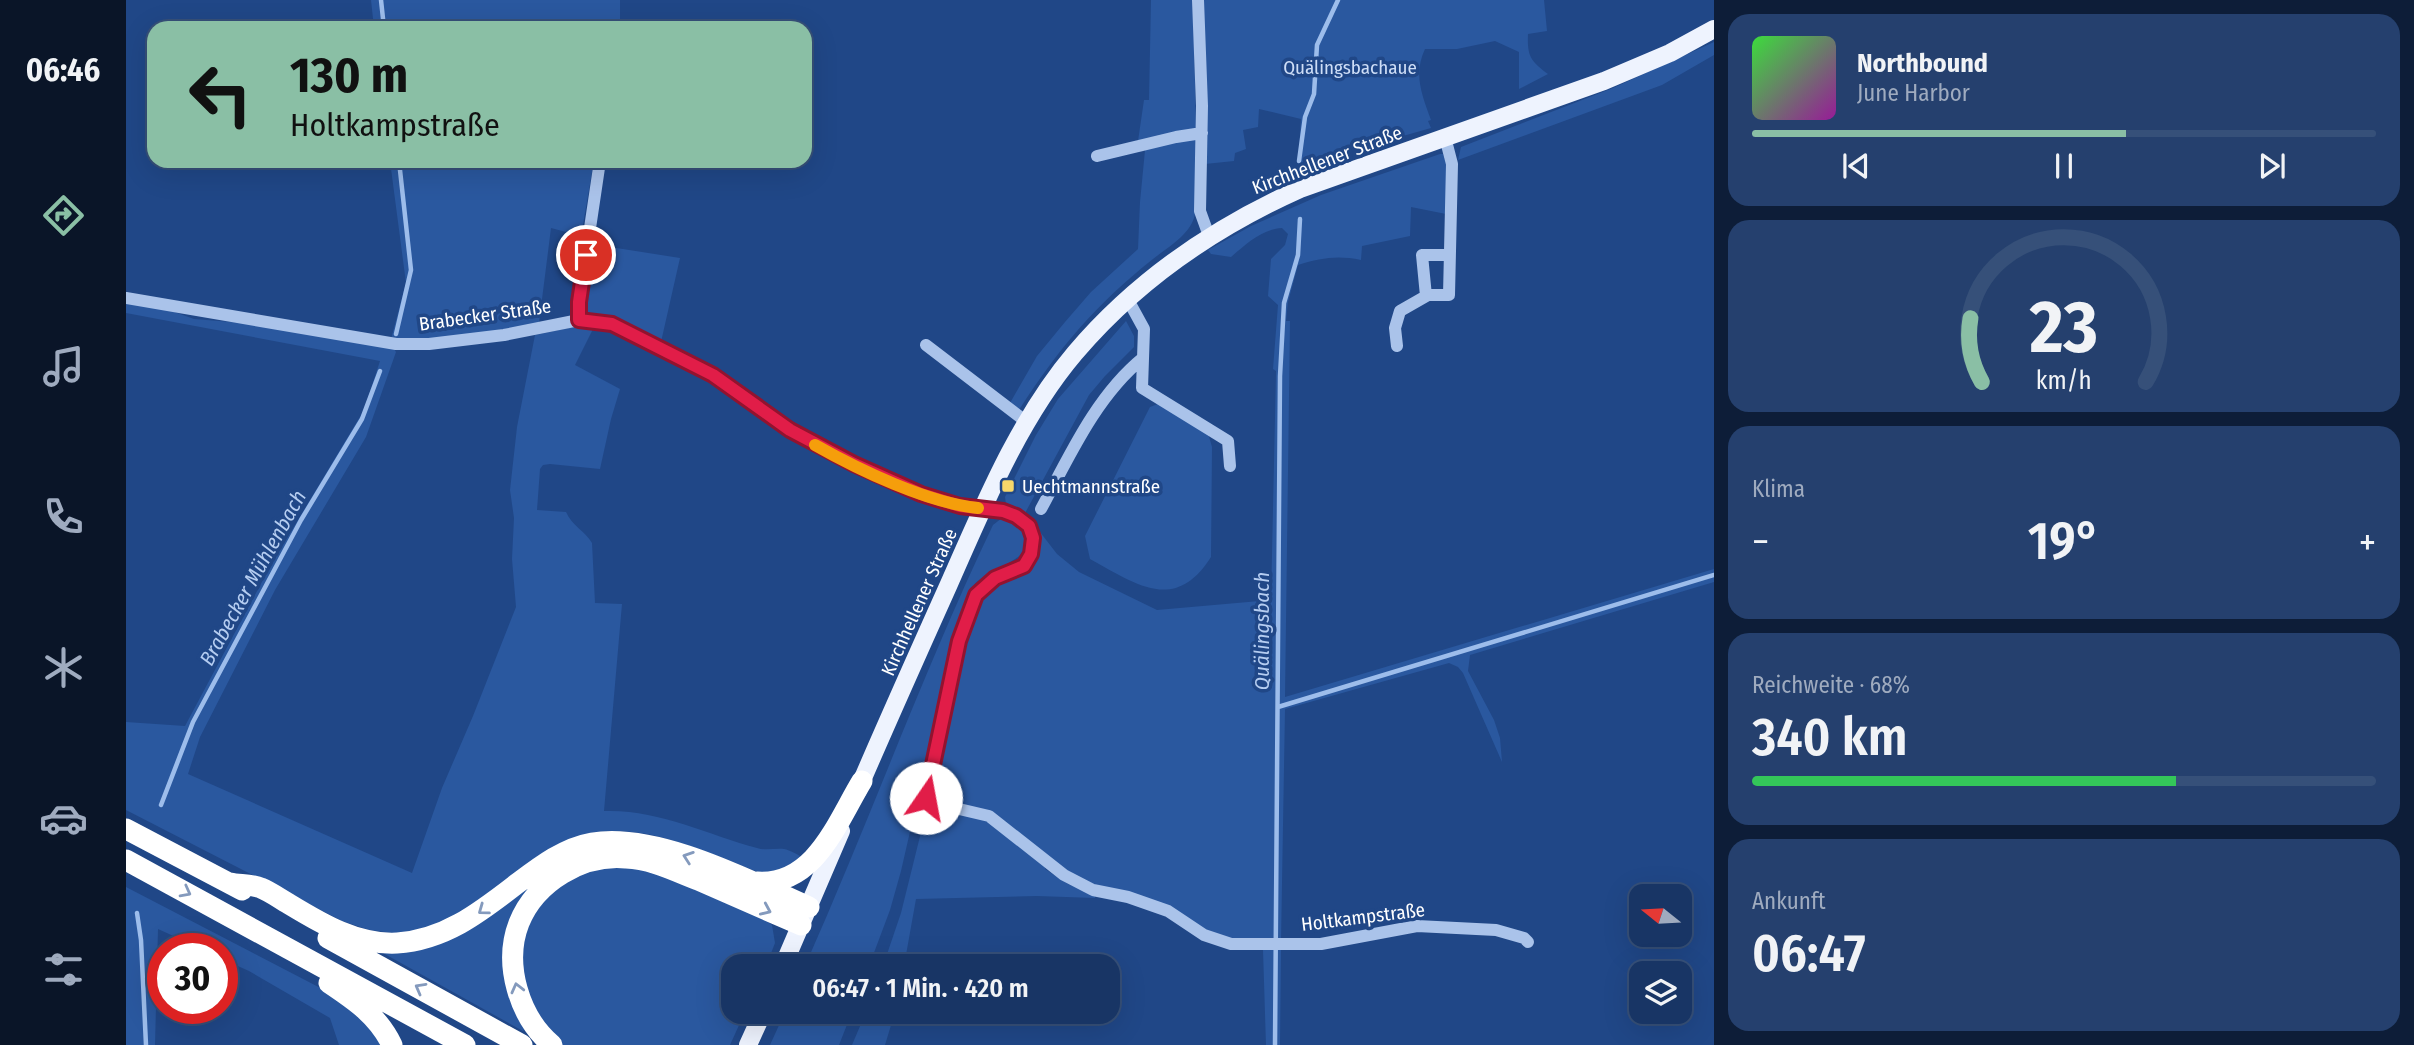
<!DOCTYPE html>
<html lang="de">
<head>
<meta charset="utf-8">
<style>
	:root { --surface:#183565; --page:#25406e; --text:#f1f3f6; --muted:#9fabbf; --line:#365079; --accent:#8abfa5 }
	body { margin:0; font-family:"Fira Sans Condensed",sans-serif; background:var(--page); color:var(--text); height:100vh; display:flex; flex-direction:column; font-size:26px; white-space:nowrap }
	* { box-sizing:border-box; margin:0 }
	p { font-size:23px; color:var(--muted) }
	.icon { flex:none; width:38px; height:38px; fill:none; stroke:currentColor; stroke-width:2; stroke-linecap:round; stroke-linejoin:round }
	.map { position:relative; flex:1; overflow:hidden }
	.panel { display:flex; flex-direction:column; gap:14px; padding:14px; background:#0d1d38; width:700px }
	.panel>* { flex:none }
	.guide { position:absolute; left:21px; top:21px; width:665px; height:147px; border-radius:21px; box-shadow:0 7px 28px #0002,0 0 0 2px var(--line); background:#8abfa5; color:#111; overflow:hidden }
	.needle { width:46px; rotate:288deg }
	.controls { position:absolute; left:1503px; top:884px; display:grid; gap:14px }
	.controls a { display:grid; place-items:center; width:63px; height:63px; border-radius:14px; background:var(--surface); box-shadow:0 7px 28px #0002,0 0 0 2px var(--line); font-size:35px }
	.speed { position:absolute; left:21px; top:933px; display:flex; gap:14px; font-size:35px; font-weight:700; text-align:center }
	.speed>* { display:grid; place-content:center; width:91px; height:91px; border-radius:50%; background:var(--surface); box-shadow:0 7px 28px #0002,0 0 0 2px var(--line); line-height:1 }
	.speed .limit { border:10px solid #d22; background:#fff; color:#111 }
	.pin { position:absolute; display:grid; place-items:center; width:60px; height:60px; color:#fff; margin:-30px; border:4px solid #fff; border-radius:50%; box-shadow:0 2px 7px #0007 }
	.me { position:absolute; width:77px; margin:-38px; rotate:12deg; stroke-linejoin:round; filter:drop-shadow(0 0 5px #0008) }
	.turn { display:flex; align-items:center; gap:24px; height:147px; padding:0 28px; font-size:32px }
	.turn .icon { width:91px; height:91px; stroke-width:2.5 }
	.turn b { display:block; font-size:49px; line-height:60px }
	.big { font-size:52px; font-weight:600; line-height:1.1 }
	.panel .widget { flex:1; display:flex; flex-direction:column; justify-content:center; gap:10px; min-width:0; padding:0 24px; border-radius:21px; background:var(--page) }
	.panel .dial { align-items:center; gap:0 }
	.dial svg { height:182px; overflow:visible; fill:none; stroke:var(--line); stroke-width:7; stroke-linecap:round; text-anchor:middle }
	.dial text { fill:var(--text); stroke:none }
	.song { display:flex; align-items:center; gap:21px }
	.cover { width:84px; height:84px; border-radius:10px; background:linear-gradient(135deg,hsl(120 70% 55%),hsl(300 70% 35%)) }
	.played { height:7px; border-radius:4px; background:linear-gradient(90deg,var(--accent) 60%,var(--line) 60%) }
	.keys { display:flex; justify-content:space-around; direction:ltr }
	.heat { display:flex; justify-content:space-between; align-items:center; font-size:38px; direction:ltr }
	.charge { height:10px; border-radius:5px; background:linear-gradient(90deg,#34c759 68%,var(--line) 0) }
	.trip { position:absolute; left:595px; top:954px; width:399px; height:70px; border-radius:21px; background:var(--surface); box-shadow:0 7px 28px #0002,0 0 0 2px var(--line); font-weight:600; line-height:70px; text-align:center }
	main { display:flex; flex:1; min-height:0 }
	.tab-bar { display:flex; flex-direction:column; width:126px; justify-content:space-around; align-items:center; background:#0a1528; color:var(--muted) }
	.tab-bar .icon { width:49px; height:49px }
	.tab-bar .selected { color:var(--accent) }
	.tab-bar b { font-size:32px; color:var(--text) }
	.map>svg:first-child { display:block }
	.green { fill:#2a589f }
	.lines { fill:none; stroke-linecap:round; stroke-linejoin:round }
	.stream { stroke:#9dbdeb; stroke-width:4.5 }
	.minor { stroke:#aac3ea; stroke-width:12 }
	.major { stroke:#eef3fe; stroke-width:18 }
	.highway { stroke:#fff; stroke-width:21 }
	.oneway { stroke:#849abd }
	.route-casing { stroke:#92132f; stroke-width:18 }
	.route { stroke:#e11d48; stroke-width:12 }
	.slow { stroke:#f59e0b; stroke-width:12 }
	.poi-dot { fill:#f7d76a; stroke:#204787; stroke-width:2.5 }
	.labels { text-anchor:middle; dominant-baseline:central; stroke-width:7; stroke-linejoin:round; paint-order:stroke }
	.park-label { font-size:19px; fill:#cedef7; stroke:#204787 }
	.street-label { font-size:19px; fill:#fff; stroke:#204787 }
	.poi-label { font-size:19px; fill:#fff; stroke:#204787; text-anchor:start }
	.water-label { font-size:21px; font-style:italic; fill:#b5cdf1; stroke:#204787 }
</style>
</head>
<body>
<main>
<nav class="tab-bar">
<b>06:46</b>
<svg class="icon selected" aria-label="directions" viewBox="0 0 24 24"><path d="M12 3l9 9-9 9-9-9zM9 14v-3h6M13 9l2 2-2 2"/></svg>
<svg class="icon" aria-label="music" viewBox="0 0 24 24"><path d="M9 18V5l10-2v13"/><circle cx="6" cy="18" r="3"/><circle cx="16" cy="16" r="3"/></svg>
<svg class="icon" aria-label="phone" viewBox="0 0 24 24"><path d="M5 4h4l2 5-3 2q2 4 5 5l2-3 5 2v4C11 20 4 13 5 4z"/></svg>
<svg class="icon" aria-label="climate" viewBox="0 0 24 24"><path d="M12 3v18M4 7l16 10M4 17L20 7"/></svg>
<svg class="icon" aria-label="car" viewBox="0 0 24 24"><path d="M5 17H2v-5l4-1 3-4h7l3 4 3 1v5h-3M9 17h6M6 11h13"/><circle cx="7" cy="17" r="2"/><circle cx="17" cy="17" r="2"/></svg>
<svg class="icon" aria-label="filters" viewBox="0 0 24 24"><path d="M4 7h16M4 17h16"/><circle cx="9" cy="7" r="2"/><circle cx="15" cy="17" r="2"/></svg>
</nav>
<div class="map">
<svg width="1588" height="1045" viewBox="0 0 1588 1045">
	<rect width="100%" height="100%" fill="#204787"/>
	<path class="green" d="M 245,0 L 494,0 L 494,28 L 248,28 Z
		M 1025,0 L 1067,0 C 1068,52 1070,103 1070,155 C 1071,175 1074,199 1068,218 C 1062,236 1041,248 1027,259 C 969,305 933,348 893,410 L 884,403 L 911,356 L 939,322 L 965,292 L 1012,249 L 1014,202 L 1020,140 L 1012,141 L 1018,100 L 1023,100 Z
		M 1076,0 L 1418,0 L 1421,31 L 1402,34 C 1401,57 1405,61 1422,74 L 1393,89 L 1393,52 L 1369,41 L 1331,49 L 1299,49 C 1287,74 1296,95 1305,120 L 1302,121 L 1305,128 L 1270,138 L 1269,132 L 1192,158 L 1172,168 L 1175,119 L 1133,109 L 1132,127 L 1117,130 L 1120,149 L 1109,153 L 1108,161 L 1079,164 Z
		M 1588,42 L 1588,55 L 1536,85 L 1332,160 L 1335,147 L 1487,88 Z
		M 1314,154 L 1317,154 L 1320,163 L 1320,214 L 1285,207 L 1284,236 L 1236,246 L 1235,260 C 1211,255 1195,258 1172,265 L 1162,302 L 1160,321 L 1164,321 L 1159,697 L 1588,569 L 1588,582 L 1344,655 L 1342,671 L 1368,720 L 1374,738 L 1376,762 L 1337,673 L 1332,667 L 1323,663 L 1159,709 L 1155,942 L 1102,939 L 958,880 L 922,859 L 919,869 L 942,884 L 969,895 L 969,898 L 911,896 L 790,899 L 778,966 L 757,966 L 775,913 L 801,808 L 806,810 L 835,649 C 840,633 848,605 859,593 C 882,567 917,585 912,534 L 914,532 L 931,554 L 953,572 L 1031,610 L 1145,600 L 1150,371 L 1147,369 L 1152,305 L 1142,296 L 1145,259 L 1159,245 L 1162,234 L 1156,228 C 1136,229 1120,244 1105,257 L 1085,254 L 1082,250 L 1125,226 L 1195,195 Z
		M 264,161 L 468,161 L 455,236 L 425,228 L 413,323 L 328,338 L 265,339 L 280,283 Z
		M 465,244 L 554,258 L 535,342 L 461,312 L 459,296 Z
		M 0,303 L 43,310 L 68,319 L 118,323 L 268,349 L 270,352 L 240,437 L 149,590 L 74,737 L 62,774 L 286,873 L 316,788 L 347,716 L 390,607 L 386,559 L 388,518 L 384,490 L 391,427 L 409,335 L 457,325 L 469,325 L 449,365 L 494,389 L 485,419 L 474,469 L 424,464 L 417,465 L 414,469 L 411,510 L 440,512 C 446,526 459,531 466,543 L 469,603 L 496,604 L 478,811 C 532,809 580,834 631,848 C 640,851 649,848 658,849 C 664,850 672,855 678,858 C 671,865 653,872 643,873 C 631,874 613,864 602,860 C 556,843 514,825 464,833 L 329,918 L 287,931 L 268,933 L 243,930 L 216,921 L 0,810 L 0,722 L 59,726 L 145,565 L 238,410 L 254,361 L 0,313 Z
		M 1000,321 L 1008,336 L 1008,347 L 979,376 L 963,395 L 898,515 L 880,504 L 879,497 L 910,435 L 932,399 Z
		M 1032,404 L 1082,433 L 1086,447 L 1085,557 C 1049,614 1010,584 964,559 L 959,536 L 1024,407 Z
		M 876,518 C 886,519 893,523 898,532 C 915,558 861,569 848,585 C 839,598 836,617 830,631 L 775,871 L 764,910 L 743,966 L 679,966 C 744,820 798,669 867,525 Z
		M 457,868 L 526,868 L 634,916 L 646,925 L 649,943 L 640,966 L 607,966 L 607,1012 L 619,1012 L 604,1045 L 433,1045 L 397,995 L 397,933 L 427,886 Z
		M 422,870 L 386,919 L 400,1027 L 397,1031 L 257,953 Z
		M 0,887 L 206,994 L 233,1013 L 257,1045 L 213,1045 L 204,1018 L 123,971 L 96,959 L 96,948 L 74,948 L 32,929 L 29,1045 L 0,1045 Z
		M 1137,950 L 1155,950 L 1154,1045 L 1140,1045 Z
		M 659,1012 L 726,1012 L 713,1045 L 644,1045 Z
		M 740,1012 L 769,1012 L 759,1045 L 726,1045 Z"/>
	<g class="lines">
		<path class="stream" d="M 255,0 L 258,28
			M 1173,161 L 1179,117 L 1188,94 L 1191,45 L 1212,0
			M 270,334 L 285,270 L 273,161
			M 1152,707 L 1588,575
			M 35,805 L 67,722 L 175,520 L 236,419 L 254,371
			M 11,913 L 15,940 L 20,1045
			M 1149,1045 L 1154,376 L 1158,303 L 1172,255 L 1174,219"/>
		<path class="minor" d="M 1072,0 L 1076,106 L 1074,211 L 1083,236
			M 971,156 L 1050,137 L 1076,133
			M 1300,296 L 1296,255 L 1323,255
			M 0,298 L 270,344 L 303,344 L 378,335 L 453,320 L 486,324 L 587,375 L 664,430 L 704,453 L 795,494 L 834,506 L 877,511 L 890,516 L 903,526 L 907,538 L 905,554 L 899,566 L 868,578 L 850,595 L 833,641 L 800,798 L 816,805 L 863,816 L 938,875 L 967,890 L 1002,897 L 1042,911 L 1078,935 L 1105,944 L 1195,944 L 1291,926 L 1370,930 L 1398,938 L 1402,942
			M 1001,298 L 1018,329 L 1016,388 L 1102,441 L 1104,466
			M 453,320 L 453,302 L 474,161
			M 800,345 L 902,423
			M 1271,346 L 1269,328 L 1274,311 L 1302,295 L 1323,295 L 1326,164 L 1319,137
			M 915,509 C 943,457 970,396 1017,358"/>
		<path class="major" d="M 731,792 C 761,722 792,653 823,584 C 858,505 893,419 949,353 C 1011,280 1087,228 1174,189 L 1478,81 L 1544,53 L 1588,29
			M 657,966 L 715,831
			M 622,1045 L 637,1012"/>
		<path class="highway" d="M 0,829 L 116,890
			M 0,860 L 339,1045
			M 631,882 C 689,886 711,822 736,781
			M 104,883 C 114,885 126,884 135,888 C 145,892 154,899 163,904 C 196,924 231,945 271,943 C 318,940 353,913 388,886 C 412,868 437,848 466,843 C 531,832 624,881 683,907
			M 202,938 L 396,1045
			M 203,983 C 230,1001 252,1016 266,1045
			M 426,1045 C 393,1017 377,964 393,923 C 410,881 457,854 500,858 C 526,859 549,871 572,880 C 606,895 640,910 675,925"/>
	</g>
	<defs><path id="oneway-chevron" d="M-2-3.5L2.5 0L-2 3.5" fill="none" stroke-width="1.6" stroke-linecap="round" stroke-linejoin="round" transform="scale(1.75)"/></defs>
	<g class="oneway">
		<use href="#oneway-chevron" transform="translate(562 857) rotate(-161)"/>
		<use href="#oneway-chevron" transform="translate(60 892) rotate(28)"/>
		<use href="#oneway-chevron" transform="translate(357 910) rotate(144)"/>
		<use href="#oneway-chevron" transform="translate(640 910) rotate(24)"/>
		<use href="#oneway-chevron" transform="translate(294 988) rotate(-151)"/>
		<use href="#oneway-chevron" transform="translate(391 988) rotate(-104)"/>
	</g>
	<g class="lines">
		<g class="route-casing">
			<path id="route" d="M 460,255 L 453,302 L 453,320 L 486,324 L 587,375 L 664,430 L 728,464 L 795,494 L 834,506 L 877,511 L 890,516 L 903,526 L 907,538 L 905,554 L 898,566 L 869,578 L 850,595 L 833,641 L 800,798"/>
		</g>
		<use href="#route" class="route"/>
		<path class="slow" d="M 689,445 C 733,470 802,503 852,508"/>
	</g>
	<rect class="poi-dot" x="875" y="479" width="14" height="14" rx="3.5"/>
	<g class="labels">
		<g class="park-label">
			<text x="1224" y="67">Quälingsbachaue</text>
		</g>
		<g class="street-label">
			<text transform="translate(1201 160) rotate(-21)">Kirchhellener Straße</text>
			<text transform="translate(359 315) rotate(-8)">Brabecker Straße</text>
			<text transform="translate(793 602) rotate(-66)">Kirchhellener Straße</text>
			<text transform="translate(1237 917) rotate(-7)">Holtkampstraße</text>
		</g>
		<g class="poi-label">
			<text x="896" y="486">Uechtmannstraße</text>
		</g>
		<g class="water-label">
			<text transform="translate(127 578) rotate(-61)">Brabecker Mühlenbach</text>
			<text transform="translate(1136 631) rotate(-90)">Quälingsbach</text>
		</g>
	</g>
</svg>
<div class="controls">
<a><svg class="needle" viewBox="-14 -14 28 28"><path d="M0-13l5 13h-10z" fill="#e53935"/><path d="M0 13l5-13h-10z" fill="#9fabbf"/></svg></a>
<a><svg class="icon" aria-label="layers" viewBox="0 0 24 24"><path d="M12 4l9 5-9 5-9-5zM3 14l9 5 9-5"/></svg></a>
</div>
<div class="speed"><div class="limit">30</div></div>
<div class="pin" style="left:460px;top:255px;background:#d93025"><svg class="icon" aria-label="arrive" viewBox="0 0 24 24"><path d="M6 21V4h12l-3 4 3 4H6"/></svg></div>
<svg class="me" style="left:800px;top:798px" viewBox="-20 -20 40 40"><circle r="19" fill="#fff"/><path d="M0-13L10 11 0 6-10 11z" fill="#e11d48"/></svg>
<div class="trip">06:47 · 1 Min. · 420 m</div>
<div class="guide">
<div class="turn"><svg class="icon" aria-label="left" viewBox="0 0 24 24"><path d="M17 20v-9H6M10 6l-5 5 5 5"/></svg><div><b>130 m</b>Holtkampstraße</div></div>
</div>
</div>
<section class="panel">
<div class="widget">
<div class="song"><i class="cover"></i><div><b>Northbound</b><p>June Harbor</p></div></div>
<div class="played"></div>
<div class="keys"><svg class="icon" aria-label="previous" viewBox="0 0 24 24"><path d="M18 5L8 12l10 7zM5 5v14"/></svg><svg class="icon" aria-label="pause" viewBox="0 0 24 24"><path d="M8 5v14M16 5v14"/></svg><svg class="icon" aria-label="next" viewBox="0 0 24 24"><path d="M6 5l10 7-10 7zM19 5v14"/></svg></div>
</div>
<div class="widget dial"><svg viewBox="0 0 100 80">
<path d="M14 69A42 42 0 1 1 86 69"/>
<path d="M14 69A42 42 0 0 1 9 41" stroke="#8abfa5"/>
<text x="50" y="56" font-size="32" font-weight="700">23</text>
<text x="50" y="72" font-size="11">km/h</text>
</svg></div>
<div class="widget"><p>Klima</p>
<div class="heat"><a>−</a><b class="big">19°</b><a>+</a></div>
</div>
<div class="widget"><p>Reichweite · 68%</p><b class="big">340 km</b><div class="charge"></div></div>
<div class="widget"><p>Ankunft</p><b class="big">06:47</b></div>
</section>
</main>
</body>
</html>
